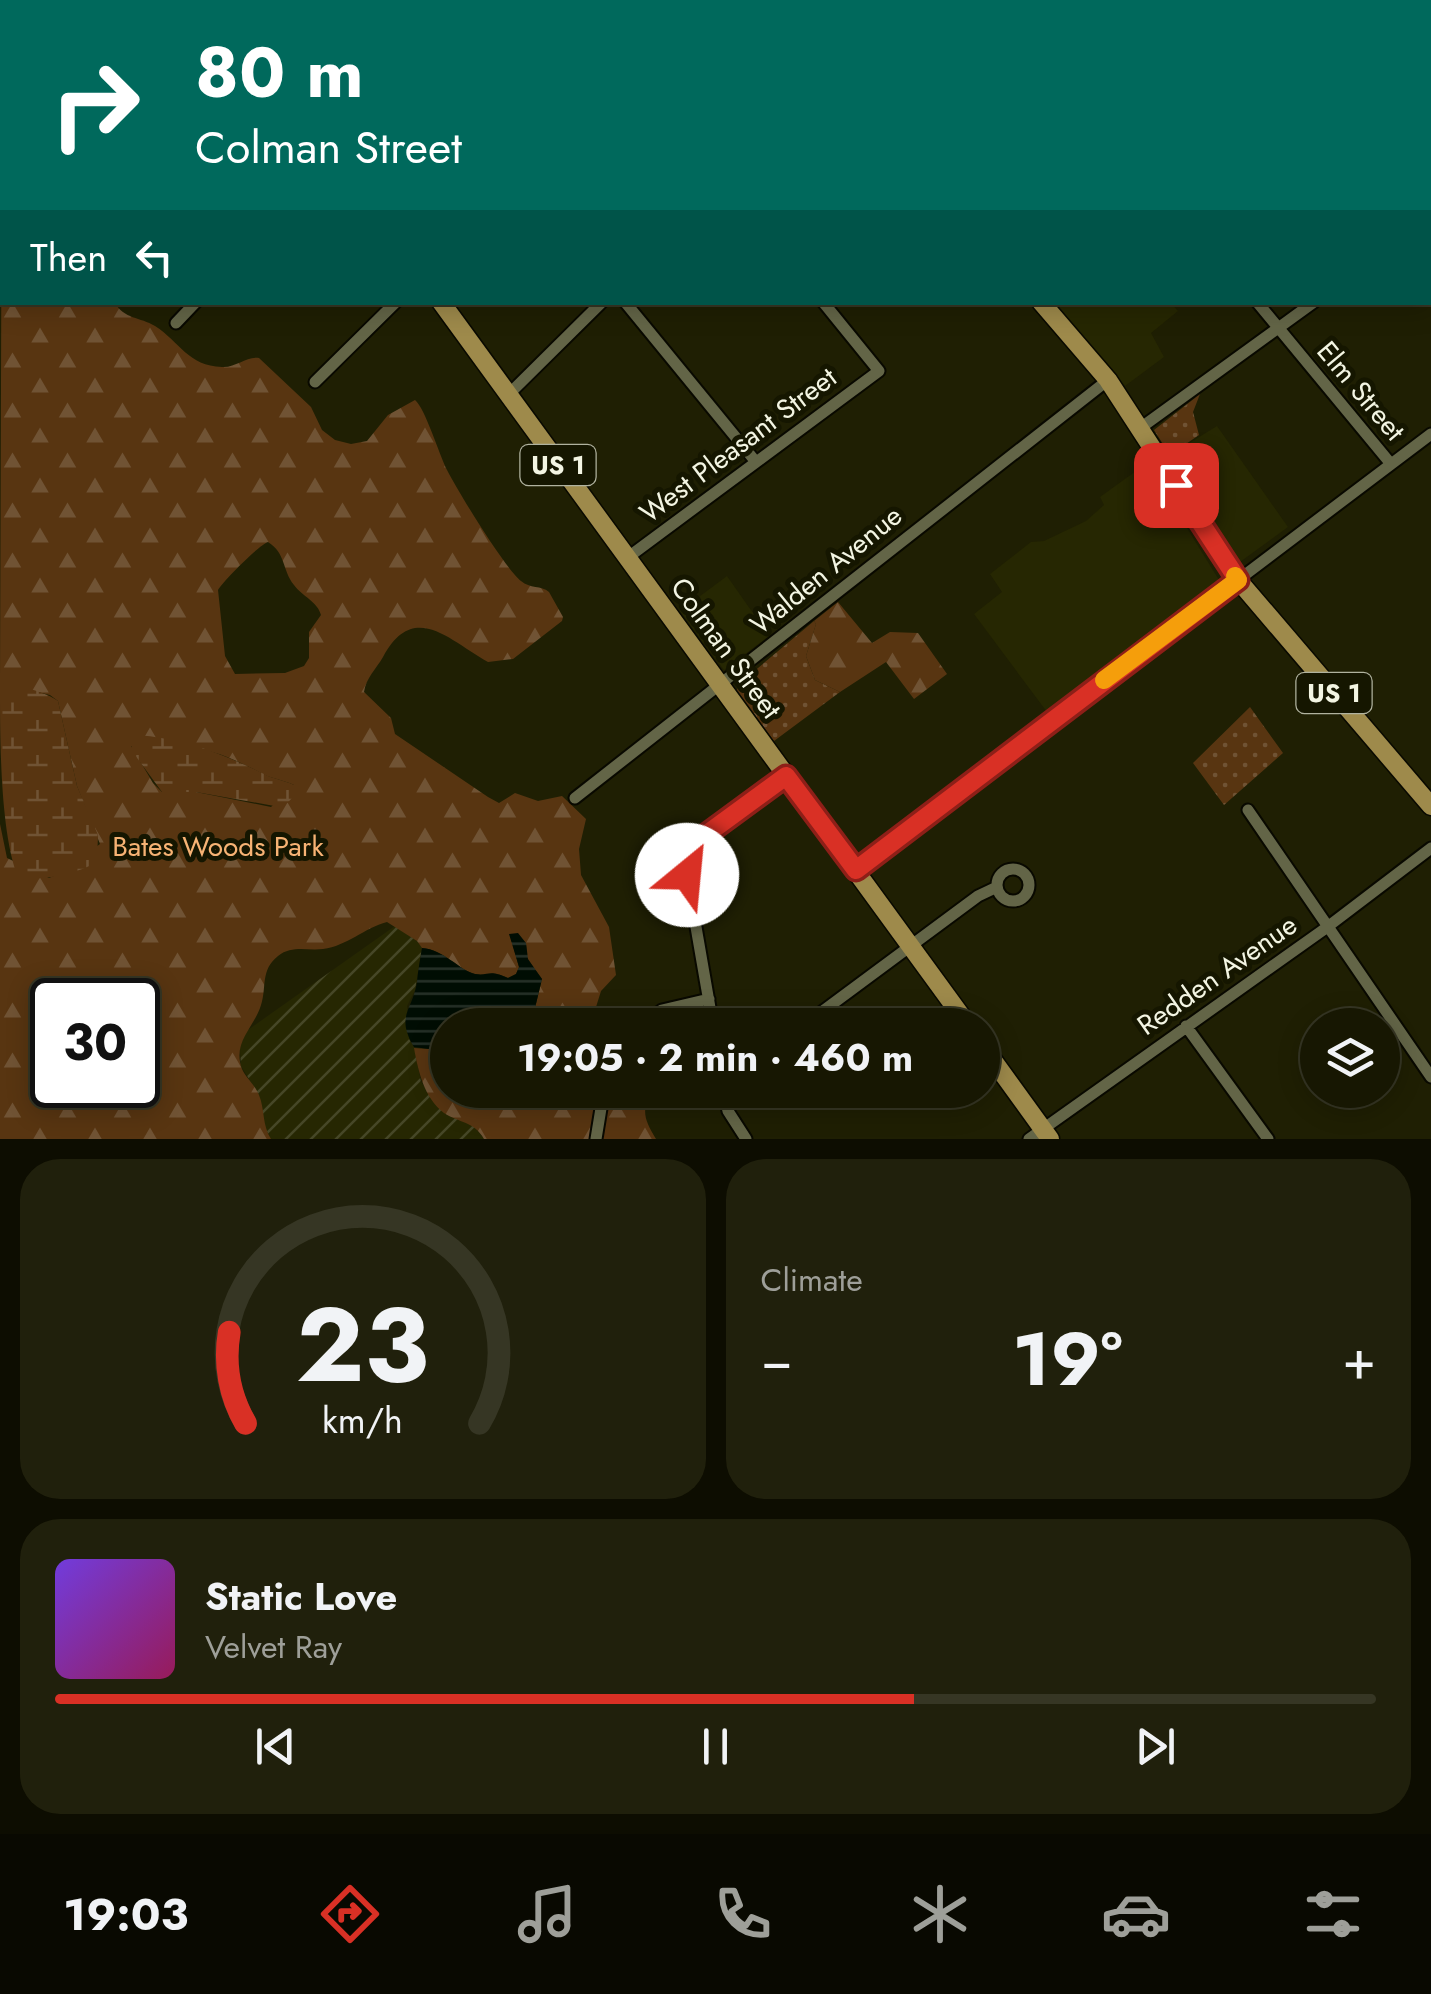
<!DOCTYPE html>
<html lang="en">
<head>
<meta charset="utf-8">
<style>
	:root { --surface:#171702; --page:#20200c; --text:#f1f3f6; --muted:#9e9f99; --line:#363624; --accent:#d93025 }
	body { margin:0; font-family:Jost,sans-serif; background:var(--page); color:var(--text); height:100vh; display:flex; flex-direction:column; font-size:38px; white-space:nowrap }
	* { box-sizing:border-box; margin:0 }
	p { font-size:32px; color:var(--muted) }
	.icon { flex:none; width:55px; height:55px; fill:none; stroke:currentColor; stroke-width:2; stroke-linecap:round; stroke-linejoin:round }
	.map { position:relative; height:1139px; overflow:hidden }
	.sheet { display:flex; flex-direction:column; gap:20px; padding:20px; background:#0d0d01; flex:1 }
	.sheet>* { flex:none }
	.top-card { position:absolute; left:0px; top:0px; width:1432px; height:305px; box-shadow:0 5px 25px #0003,0 0 0 2px var(--line); background:#00695c; color:#fff; overflow:hidden }
	.buttons { position:absolute; left:1300px; top:1008px; display:grid; gap:20px }
	.buttons a { display:grid; place-items:center; width:100px; height:100px; border-radius:50%; background:var(--surface); box-shadow:0 5px 25px #0003,0 0 0 2px var(--line); font-size:50px }
	.speed { position:absolute; left:30px; top:978px; display:flex; gap:20px; font-size:50px; font-weight:700; text-align:center }
	.speed>* { display:grid; place-content:center; width:130px; height:130px; border-radius:50%; background:var(--surface); box-shadow:0 5px 25px #0003,0 0 0 2px var(--line); line-height:1 }
	.speed .limit { border:5px solid #111; border-radius:15px; background:#fff; color:#111 }
	.pin { position:absolute; display:grid; place-items:center; width:85px; height:85px; color:#fff; margin:-42px; border-radius:20px; box-shadow:0 5px 15px #0006 }
	.me { position:absolute; width:110px; margin:-55px; rotate:28deg; stroke-linejoin:round; filter:drop-shadow(0 0 8px #0008) }
	.turn { display:flex; align-items:center; gap:35px; height:210px; padding:0 30px; font-size:45px }
	.turn .icon { width:130px; height:130px; stroke-width:2.5 }
	.turn b { display:block; font-size:70px; line-height:85px }
	.then { display:flex; align-items:center; height:95px; padding:0 30px; background:#0003; gap:20px; font-size:38px }
	.big { font-size:75px; font-weight:700; line-height:1.1 }
	.sheet .widget { flex:1; display:flex; flex-direction:column; justify-content:center; gap:15px; min-width:0; padding:0 35px; border-radius:40px; background:var(--page) }
	.sheet .dial { align-items:center; gap:0 }
	.dial svg { height:260px; overflow:visible; fill:none; stroke:var(--line); stroke-width:7; stroke-linecap:round; text-anchor:middle }
	.dial text { fill:var(--text); stroke:none }
	.song { display:flex; align-items:center; gap:30px }
	.cover { width:120px; height:120px; border-radius:15px; background:linear-gradient(135deg,hsl(260 70% 55%),hsl(330 70% 35%)) }
	.played { height:10px; border-radius:5px; background:linear-gradient(90deg,var(--accent) 65%,var(--line) 65%) }
	.keys { display:flex; justify-content:space-around; direction:ltr }
	.heat { display:flex; justify-content:space-between; align-items:center; font-size:55px; direction:ltr }
	.sheet .tiles { flex:1; display:grid; gap:20px; grid-template-columns:1fr 1fr }
	.widget:last-child { grid-column:span 2 }
	.trip { position:absolute; left:430px; top:1008px; width:570px; height:100px; border-radius:50px; background:var(--surface); box-shadow:0 5px 25px #0003,0 0 0 2px var(--line); font-weight:700; line-height:100px; text-align:center }
	.tab-bar { display:flex; height:160px; justify-content:space-around; align-items:center; background:#090901; color:var(--muted) }
	.tab-bar .icon { width:70px; height:70px }
	.tab-bar .current { color:var(--accent) }
	.tab-bar b { font-size:45px; color:var(--text) }
	.map>svg:first-child { display:block }
	.built { fill:#262702 }
	.industrial { fill:url(#industrial-furrows) }
	.green { fill:url(#green-dots) }
	.forest { fill:url(#forest-firs); fill-rule:evenodd }
	.wetland { fill:url(#wetland-marsh) }
	.water { fill:url(#water-rules) }
	.lines { fill:none; stroke-linecap:round; stroke-linejoin:round }
	.minor-casing { stroke:#090900; stroke-width:15 }
	.primary-casing { stroke:#090900; stroke-width:21 }
	.minor { stroke:#636547; stroke-width:11 }
	.primary { stroke:#9e8a4b; stroke-width:18 }
	.route-casing { stroke:#8d1f18; stroke-width:25 }
	.route { stroke:#d93025; stroke-width:18 }
	.slow { stroke:#f59e0b; stroke-width:18 }
	.labels { text-anchor:middle; dominant-baseline:central; stroke-width:10; stroke-linejoin:round; paint-order:stroke }
	.shield { fill:#151600; stroke:#b0b29f; stroke-width:2.5 }
	.shield-label { font-size:25px; font-weight:bold; fill:#f3f5e3 }
	.street-label { font-size:28px; fill:#f3f5e3; stroke:#151600 }
	.park-label { font-size:28px; fill:#f7b374; stroke:#151600 }
</style>
</head>
<body>
<div class="map">
<svg width="1431" height="1139" viewBox="0 0 1431 1139">
	<defs>
		<pattern id="industrial-furrows" width="10" height="10" patternUnits="userSpaceOnUse" patternTransform="scale(2.5)"><rect width="10" height="10" fill="#262702"/><path d="M-1 1l2-2M0 10L10 0M9 11l2-2" fill="none" stroke="#464727"/></pattern>
		<pattern id="green-dots" width="8" height="8" patternUnits="userSpaceOnUse" patternTransform="scale(2.5)"><rect width="8" height="8" fill="#583511"/><path d="M2 2h.1M6 6h.1" fill="none" stroke="#705334" stroke-width="1.8" stroke-linecap="round"/></pattern>
		<pattern id="forest-firs" width="22" height="20" patternUnits="userSpaceOnUse" patternTransform="scale(2.5)"><rect width="22" height="20" fill="#583511"/><path d="M5 1l3.5 6h-7zM16 11l3.5 6h-7z" fill="#705334"/></pattern>
		<pattern id="wetland-marsh" width="20" height="14" patternUnits="userSpaceOnUse" patternTransform="scale(2.5)"><rect width="20" height="14" fill="#583511"/><path d="M1 5h8M5 5V1M11 12h8M15 12V8" fill="none" stroke="#705334"/></pattern>
		<pattern id="water-rules" width="6" height="5" patternUnits="userSpaceOnUse" patternTransform="scale(2.5)"><rect width="6" height="5" fill="#000d03"/><path d="M0 2.5h6" fill="none" stroke="#263128"/></pattern>
	</defs>
	<rect width="100%" height="100%" fill="#1f1f03"/>
	<path class="built" d="M 1054,303 L 1171,303 L 1178,311 L 1151,333 L 1164,357 L 1125,386 Z
		M 1217,426 L 1288,527 L 1240,562 L 1170,455 Z
		M 1147,463 L 1219,580 L 1047,712 L 974,614 L 1002,592 L 990,574 L 1031,542 L 1044,541 L 1086,521 L 1104,505 L 1100,497 Z
		M 727,576 L 769,636 L 724,670 L 680,611 Z"/>
	<path class="industrial" d="M 395,926 L 417,941 L 422,948 L 415,990 L 407,1006 L 409,1039 L 414,1047 L 421,1082 L 448,1115 L 473,1125 L 484,1139 L 271,1139 L 265,1128 L 259,1095 L 241,1066 L 240,1049 L 245,1032 Z"/>
	<path class="green" d="M 1200,394 L 1193,412 L 1199,435 L 1170,455 L 1154,430 Z
		M 814,621 L 816,624 L 806,656 L 815,680 L 840,692 L 774,741 L 737,690 L 740,683 Z
		M 1250,707 L 1283,753 L 1224,805 L 1193,763 Z"/>
	<path class="forest" d="M 2,90 L 2,302 L 115,303 C 124,319 140,317 155,326 C 180,342 188,366 222,367 C 236,368 246,356 259,358 L 311,407 L 322,430 L 335,440 L 351,444 L 367,441 L 388,415 L 415,400 C 425,408 439,454 447,470 C 459,493 504,567 521,581 C 530,589 541,585 549,592 L 563,617 L 562,621 L 513,659 L 488,662 C 451,642 414,599 383,657 C 376,669 366,678 364,692 L 391,718 L 395,734 L 488,797 L 499,803 L 515,793 L 538,801 L 562,796 L 586,819 L 579,849 L 581,875 L 609,927 L 616,975 L 601,991 L 596,1007 L 608,1025 L 536,1025 L 535,1008 L 542,979 L 527,959 L 526,943 L 510,935 L 519,967 L 516,974 L 508,978 C 488,969 490,977 475,974 C 459,970 443,949 422,948 L 417,941 L 387,922 C 364,928 347,946 323,949 C 307,951 292,945 278,956 C 260,970 267,987 261,1005 C 254,1028 232,1042 242,1069 C 246,1078 255,1085 259,1095 C 265,1110 262,1125 271,1139 L 0,1139 L 0,824 L 7,858 L 49,878 L 61,873 L 100,844 L 77,786 L 58,701 L 50,695 L 0,683 ZM 268,542 C 286,553 282,570 294,585 C 302,596 318,602 321,615 L 309,632 L 309,658 L 304,666 L 285,673 L 235,674 L 225,656 L 218,590 C 224,580 259,545 268,542 ZM 131,746 C 192,745 208,745 263,774 C 273,779 284,780 294,785 L 271,807 L 196,792 L 162,792 L 153,783 ZM 52,1000 L 138,1000 L 138,1085 L 52,1085 Z
		M 838,602 L 872,643 L 890,632 L 918,633 L 947,674 L 914,699 L 886,662 L 840,692 L 815,680 L 806,656 L 816,624 L 814,621 Z
		M 447,1039 L 448,1090 L 544,1090 L 555,1095 L 561,1090 L 654,1090 C 640,1109 644,1119 656,1139 L 484,1139 C 474,1121 459,1123 444,1113 C 424,1098 418,1070 414,1048 L 429,1049 Z"/>
	<path class="wetland" d="M 0,683 C 13,683 48,693 58,701 L 77,786 L 98,835 L 97,862 C 79,873 35,884 17,875 C 0,828 0,739 0,683 Z
		M 136,735 C 182,738 224,754 264,774 C 273,779 284,780 294,785 C 298,795 288,804 280,807 L 196,792 L 162,792 L 132,751 L 131,742 Z"/>
	<path class="water" d="M 518,933 L 526,943 L 528,959 L 542,979 L 535,1008 L 536,1025 L 448,1025 L 447,1039 L 429,1049 L 414,1047 C 395,1015 413,1010 417,982 C 418,970 420,960 422,948 C 443,949 459,970 475,974 C 490,976 488,969 508,978 L 516,974 L 519,967 L 509,934 Z"/>
	<g class="lines">
		<g class="minor-casing">
			<path id="minor" d="M 482,2 L 485,0
				M 1024,2 L 1028,0
				M 1382,2 L 1386,0
				M 1430,56 L 1431,56
				M 1430,92 L 1431,94
				M 1430,214 L 1431,214
				M 625,302 L 756,462
				M 1257,302 L 1391,464
				M 176,323 L 196,302
				M 315,382 L 396,302
				M 507,396 L 602,302
				M 1139,429 L 1314,302
				M 627,558 L 879,371 L 823,302
				M 575,798 L 1108,380
				M 1248,810 L 1431,1077
				M 856,869 L 1431,434
				M997 885a16 16 0 1 1 32 0a16 16 0 1 1-32 0Z
				M 642,1025 L 662,1010 L 709,999
				M 713,1025 L 687,875 L 688,856 L 700,839 L 786,776
				M 804,1025 L 978,896 L 997,887
				M 1186,1026 L 1268,1139
				M 723,1090 L 728,1111 L 746,1139
				M 596,1139 L 604,1090
				M 1029,1139 L 1326,928 L 1431,848"/>
		</g>
		<g class="primary-casing">
			<path id="primary" d="M 269,0 L 270,2
				M 786,0 L 788,2
				M 441,302 L 968,1025
				M 1041,302 L 1108,380 L 1238,580 L 1431,806
				M 982,1045 L 1050,1139"/>
		</g>
		<use href="#minor" class="minor"/>
		<use href="#primary" class="primary"/>
	</g>
	<g class="lines">
		<g class="route-casing">
			<path id="route" d="M 687,875 L 688,856 L 700,839 L 786,776 L 856,870 L 1238,580 L 1176,485"/>
		</g>
		<use href="#route" class="route"/>
		<path class="slow" d="M 1104,680 L 1238,580 L 1235,576"/>
	</g>
	<g class="labels">
		<g class="shield">
			<rect x="520.5" y="445" width="75" height="40" rx="8"/>
			<rect x="1296.5" y="673" width="75" height="40" rx="8"/>
		</g>
		<g class="shield-label">
			<text x="558" y="465">US 1</text>
			<text x="1334" y="693">US 1</text>
		</g>
		<g class="street-label">
			<text transform="translate(1361 391) rotate(50)">Elm Street</text>
			<text transform="translate(738 445) rotate(-37)">West Pleasant Street</text>
			<text transform="translate(826 570) rotate(-39)">Walden Avenue</text>
			<text transform="translate(726 648) rotate(54)">Colman Street</text>
			<text transform="translate(1217 975) rotate(-35)">Redden Avenue</text>
		</g>
		<g class="park-label">
			<text x="218" y="846">Bates Woods Park</text>
		</g>
	</g>
</svg>
<div class="buttons">
<a><svg class="icon" aria-label="layers" viewBox="0 0 24 24"><path d="M12 4l9 5-9 5-9-5zM3 14l9 5 9-5"/></svg></a>
</div>
<div class="speed"><div class="limit">30</div></div>
<div class="pin" style="left:1176px;top:485px;background:#d93025"><svg class="icon" aria-label="arrive" viewBox="0 0 24 24"><path d="M6 21V4h12l-3 4 3 4H6"/></svg></div>
<svg class="me" style="left:687px;top:875px" viewBox="-20 -20 40 40"><circle r="19" fill="#fff"/><path d="M0-13L10 11 0 6-10 11z" fill="#d93025"/></svg>
<div class="trip">19:05 · 2 min · 460 m</div>
<div class="top-card">
<div class="turn"><svg class="icon" aria-label="right" viewBox="0 0 24 24"><path d="M7 20v-9h11M14 6l5 5-5 5"/></svg><div><b>80 m</b>Colman Street</div></div>
<div class="then">Then<svg class="icon" aria-label="left" viewBox="0 0 24 24"><path d="M17 20v-9H6M10 6l-5 5 5 5"/></svg></div>
</div>
</div>
<section class="sheet">
<div class="tiles">
<div class="widget dial"><svg viewBox="0 0 100 80">
<path d="M14 69A42 42 0 1 1 86 69"/>
<path d="M14 69A42 42 0 0 1 9 41" stroke="#d93025"/>
<text x="50" y="56" font-size="32" font-weight="700">23</text>
<text x="50" y="72" font-size="11">km/h</text>
</svg></div>
<div class="widget"><p>Climate</p>
<div class="heat"><a>−</a><b class="big">19°</b><a>+</a></div>
</div>
<div class="widget">
<div class="song"><i class="cover"></i><div><b>Static Love</b><p>Velvet Ray</p></div></div>
<div class="played"></div>
<div class="keys"><svg class="icon" aria-label="previous" viewBox="0 0 24 24"><path d="M18 5L8 12l10 7zM5 5v14"/></svg><svg class="icon" aria-label="pause" viewBox="0 0 24 24"><path d="M8 5v14M16 5v14"/></svg><svg class="icon" aria-label="next" viewBox="0 0 24 24"><path d="M6 5l10 7-10 7zM19 5v14"/></svg></div>
</div>
</div>
</section>
<nav class="tab-bar">
<b>19:03</b>
<svg class="icon current" aria-label="directions" viewBox="0 0 24 24"><path d="M12 3l9 9-9 9-9-9zM9 14v-3h6M13 9l2 2-2 2"/></svg>
<svg class="icon" aria-label="music" viewBox="0 0 24 24"><path d="M9 18V5l10-2v13"/><circle cx="6" cy="18" r="3"/><circle cx="16" cy="16" r="3"/></svg>
<svg class="icon" aria-label="phone" viewBox="0 0 24 24"><path d="M5 4h4l2 5-3 2q2 4 5 5l2-3 5 2v4C11 20 4 13 5 4z"/></svg>
<svg class="icon" aria-label="climate" viewBox="0 0 24 24"><path d="M12 3v18M4 7l16 10M4 17L20 7"/></svg>
<svg class="icon" aria-label="car" viewBox="0 0 24 24"><path d="M5 17H2v-5l4-1 3-4h7l3 4 3 1v5h-3M9 17h6M6 11h13"/><circle cx="7" cy="17" r="2"/><circle cx="17" cy="17" r="2"/></svg>
<svg class="icon" aria-label="filters" viewBox="0 0 24 24"><path d="M4 7h16M4 17h16"/><circle cx="9" cy="7" r="2"/><circle cx="15" cy="17" r="2"/></svg>
</nav>
</body>
</html>
